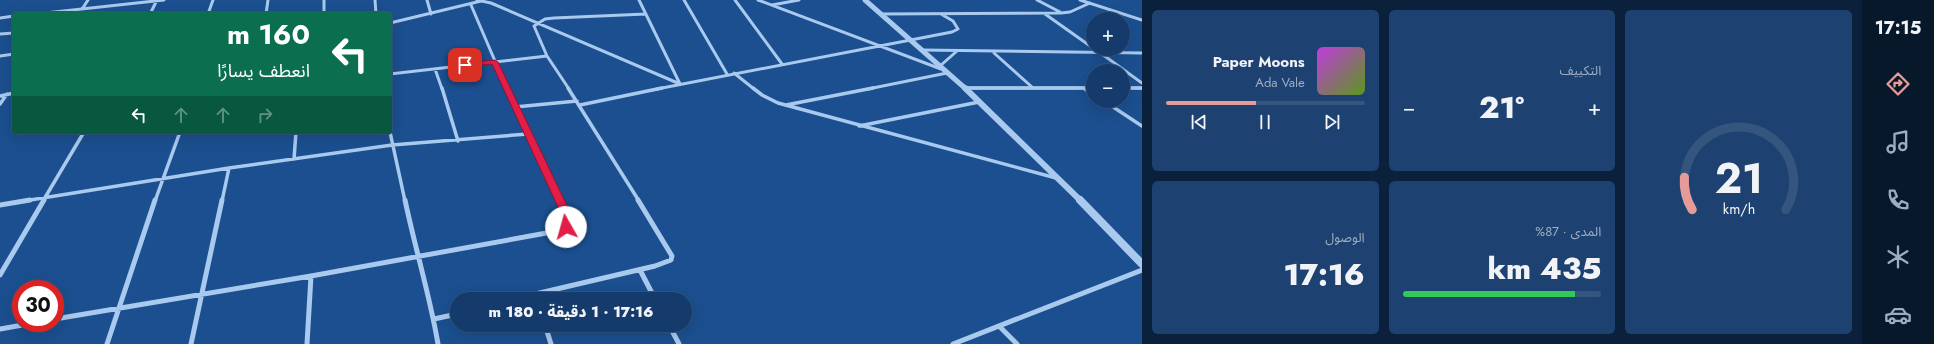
<!DOCTYPE html>
<html lang="ar">
<head>
<meta charset="utf-8">
<style>
	:root { --surface:#143b6b; --page:#1d4271; --text:#f1f3f6; --muted:#9dadc1; --line:#33557e; --accent:#e69b98 }
	body { margin:0; font-family:Jost,"Noto Sans Arabic",sans-serif; background:var(--page); color:var(--text); direction:rtl; height:100vh; display:flex; flex-direction:column; font-size:15px; white-space:nowrap }
	* { box-sizing:border-box; margin:0 }
	p { font-size:13px; color:var(--muted) }
	.icon { flex:none; width:22px; height:22px; fill:none; stroke:currentColor; stroke-width:2; stroke-linecap:round; stroke-linejoin:round }
	.map { position:relative; flex:1; overflow:hidden; direction:ltr }
	.details { display:flex; flex-direction:column; gap:10px; padding:10px; background:#0b203b; width:720px }
	.details>* { flex:none }
	.banner { position:absolute; left:12px; top:12px; width:380px; height:122px; border-radius:4px; box-shadow:0 4px 16px #0002,0 0 0 1px var(--line); direction:rtl; background:#0b6e4f; color:#fff; overflow:hidden }
	.tools { position:absolute; left:1086px; top:12px; display:grid; gap:8px }
	.tools a { display:grid; place-items:center; width:44px; height:44px; border-radius:50%; background:var(--surface); box-shadow:0 4px 16px #0002,0 0 0 1px var(--line); font-size:20px }
	.speed { position:absolute; left:12px; top:280px; display:flex; gap:8px; font-size:20px; font-weight:700; text-align:center }
	.speed>* { display:grid; place-content:center; width:52px; height:52px; border-radius:50%; background:var(--surface); box-shadow:0 4px 16px #0002,0 0 0 1px var(--line); line-height:1 }
	.speed .limit { border:6px solid #d22; background:#fff; color:#111 }
	.pin { position:absolute; display:grid; place-items:center; width:34px; height:34px; color:#fff; margin:-17px; border-radius:8px; box-shadow:0 2px 6px #0006 }
	.me { position:absolute; width:44px; margin:-22px; rotate:353deg; stroke-linejoin:round; filter:drop-shadow(0 0 3px #0008) }
	.turn { display:flex; align-items:center; gap:14px; height:84px; padding:0 16px; font-size:18px }
	.turn .icon { width:52px; height:52px; stroke-width:2.5 }
	.turn b { display:block; font-size:28px; line-height:34px }
	.lanes { display:flex; align-items:center; height:38px; padding:0 16px; background:#0003; justify-content:center; gap:20px; direction:ltr }
	.lanes .off { opacity:.35 }
	.big { font-size:30px; font-weight:800; line-height:1.1 }
	.details .card { flex:1; display:flex; flex-direction:column; justify-content:center; gap:6px; min-width:0; padding:0 14px; border-radius:6px; background:var(--page) }
	.details .dial { align-items:center; gap:0 }
	.dial svg { height:104px; overflow:visible; fill:none; stroke:var(--line); stroke-width:7; stroke-linecap:round; text-anchor:middle }
	.dial text { fill:var(--text); stroke:none }
	.song { display:flex; align-items:center; gap:12px }
	.cover { width:48px; height:48px; border-radius:6px; background:linear-gradient(135deg,hsl(290 70% 55%),hsl(90 70% 35%)) }
	.played { height:4px; border-radius:2px; background:linear-gradient(90deg,var(--accent) 45%,var(--line) 45%) }
	.keys { display:flex; justify-content:space-around; direction:ltr }
	.heat { display:flex; justify-content:space-between; align-items:center; font-size:22px; direction:ltr }
	.charge { height:6px; border-radius:3px; background:linear-gradient(90deg,#34c759 87%,var(--line) 0) }
	.details .tiles { flex:1; display:grid; gap:10px; grid-template-columns:repeat(3,1fr) }
	.card:first-child { grid-row:span 2 }
	.trip { position:absolute; left:450px; top:292px; width:242px; height:40px; border-radius:20px; background:var(--surface); box-shadow:0 4px 16px #0002,0 0 0 1px var(--line); font-weight:800; line-height:40px; text-align:center; direction:rtl }
	main { display:flex; flex:1; min-height:0 }
	.dock { display:flex; flex-direction:column; width:72px; justify-content:space-around; align-items:center; background:#08182b; color:var(--muted) }
	.dock .icon { width:28px; height:28px }
	.dock .on { color:var(--accent) }
	.dock b { font-size:18px; color:var(--text) }
	.map>svg:first-child { display:block }
	.lines { fill:none; stroke-linecap:round; stroke-linejoin:round }
	.minor-far2 { stroke:#a9c9ee; stroke-width:3 }
	.minor-far1 { stroke:#a9c9ee; stroke-width:3.5 }
	.minor { stroke:#a9c9ee; stroke-width:5 }
	.tertiary-far2 { stroke:#a9c9ee; stroke-width:5 }
	.tertiary-far1 { stroke:#a9c9ee; stroke-width:6 }
	.tertiary { stroke:#a9c9ee; stroke-width:8 }
	.route { fill:#e11d48; stroke:#92132f }
</style>
</head>
<body>
<main>
<nav class="dock">
<b>17:15</b>
<svg class="icon on" aria-label="directions" viewBox="0 0 24 24"><path d="M12 3l9 9-9 9-9-9zM9 14v-3h6M13 9l2 2-2 2"/></svg>
<svg class="icon" aria-label="music" viewBox="0 0 24 24"><path d="M9 18V5l10-2v13"/><circle cx="6" cy="18" r="3"/><circle cx="16" cy="16" r="3"/></svg>
<svg class="icon" aria-label="phone" viewBox="0 0 24 24"><path d="M5 4h4l2 5-3 2q2 4 5 5l2-3 5 2v4C11 20 4 13 5 4z"/></svg>
<svg class="icon" aria-label="climate" viewBox="0 0 24 24"><path d="M12 3v18M4 7l16 10M4 17L20 7"/></svg>
<svg class="icon" aria-label="car" viewBox="0 0 24 24"><path d="M5 17H2v-5l4-1 3-4h7l3 4 3 1v5h-3M9 17h6M6 11h13"/><circle cx="7" cy="17" r="2"/><circle cx="17" cy="17" r="2"/></svg>
</nav>
<section class="details">
<div class="tiles">
<div class="card dial"><svg viewBox="0 0 100 80">
<path d="M14 69A42 42 0 1 1 86 69"/>
<path d="M14 69A42 42 0 0 1 8 44" stroke="#e69b98"/>
<text x="50" y="56" font-size="32" font-weight="700">21</text>
<text x="50" y="72" font-size="11">km/h</text>
</svg></div>
<div class="card"><p>التكييف</p>
<div class="heat"><a>−</a><b class="big">21°</b><a>+</a></div>
</div>
<div class="card">
<div class="song"><i class="cover"></i><div><b>Paper Moons</b><p>Ada Vale</p></div></div>
<div class="played"></div>
<div class="keys"><svg class="icon" aria-label="previous" viewBox="0 0 24 24"><path d="M18 5L8 12l10 7zM5 5v14"/></svg><svg class="icon" aria-label="pause" viewBox="0 0 24 24"><path d="M8 5v14M16 5v14"/></svg><svg class="icon" aria-label="next" viewBox="0 0 24 24"><path d="M6 5l10 7-10 7zM19 5v14"/></svg></div>
</div>
<div class="card"><p>المدى · 87%</p><b class="big">435 km</b><div class="charge"></div></div>
<div class="card"><p>الوصول</p><b class="big">17:16</b></div>
</div>
</section>
<div class="map">
<svg width="1142" height="344" viewBox="0 0 1142 344">
	<rect width="100%" height="100%" fill="#1b4f8f"/>
	<g class="lines">
		<path class="minor-far2" d="M 324,0 L 324,14
			M 375,0 L 376,14
			M 427,0 L 431,14
			M 477,0 L 491,3 L 680,84
			M 639,0 L 680,84
			M 684,0 L 727,74
			M 735,0 L 782,64
			M 758,0 L 941,69
			M 1037,0 L 1060,12
			M 1080,0 L 1142,20
			M 471,5 L 507,89
			M 772,5 L 799,0
			M 36,14 L 164,0
			M 79,14 L 88,0
			M 150,14 L 157,0
			M 208,14 L 213,0
			M 266,14 L 268,0
			M 880,14 L 1061,13 L 1070,12 L 1090,3
			M 1045,14 L 1093,48
			M 0,18 L 14,16
			M 390,23 L 481,1
			M 0,34 L 14,33
			M 1095,49 L 1142,83
			M 922,50 L 1142,53
			M 994,53 L 1032,87
			M 0,56 L 14,54
			M 940,66 L 957,51
			M 435,69 L 442,89
			M 734,73 L 754,89
			M 390,74 L 547,56
			M 965,88 L 1093,88
			M 1123,88 L 1142,88
			M 569,89 L 547,56 L 534,26 L 545,19 L 554,18 L 646,14
			M 657,89 L 952,32 L 958,29 L 953,21 L 941,14
			M 868,89 L 947,73"/>
		<path class="minor-far1" d="M 442,88 L 458,141
			M 507,88 L 560,201
			M 568,88 L 639,201
			M 753,88 L 762,95 L 778,103 L 1056,178
			M 965,88 L 1093,88
			M 1123,88 L 1142,88
			M 1085,89 L 1093,94
			M 0,96 L 14,93
			M 1104,101 L 1142,126
			M 0,104 L 7,94
			M 580,105 L 662,88
			M 786,105 L 873,88
			M 515,107 L 577,101
			M 859,126 L 979,102
			M 390,132 L 405,201
			M 294,159 L 296,132
			M 24,201 L 229,168 L 392,145 L 528,134
			M 43,201 L 84,132
			M 155,201 L 180,132
			M 222,201 L 229,168"/>
		<path class="minor" d="M 405,200 C 415,248 430,296 438,344
			M 0,205 L 30,200
			M 640,270 L 655,299
			M 0,275 L 44,200
			M 514,299 L 655,266 L 671,260 L 672,256 L 638,200
			M 55,319 L 311,276 L 552,232 L 566,227 L 570,223 L 559,200
			M 434,319 L 457,314
			M 545,325 L 551,344
			M 669,325 L 679,344
			M 1000,327 L 1017,344
			M 0,329 L 34,323
			M 107,344 L 155,200
			M 191,344 L 222,200
			M 307,344 L 311,276
			M 953,344 L 1142,270"/>
		<path class="tertiary-far2" d="M 865,0 L 966,89"/>
		<path class="tertiary-far1" d="M 965,88 L 1081,201"/>
		<path class="tertiary" d="M 1080,200 L 1142,264"/>
	</g>
	<path class="route" d="M 495,60 L 498,62 L 573,218 L 575,223 L 570,230 L 563,230 L 561,227 L 564,223 L 563,218 L 492,64 L 465,67 L 461,65 L 465,63 Z"/>
</svg>
<div class="tools">
<a>+</a>
<a>−</a>
</div>
<div class="speed"><div class="limit">30</div></div>
<div class="pin" style="left:465px;top:65px;background:#d93025"><svg class="icon" aria-label="arrive" viewBox="0 0 24 24"><path d="M6 21V4h12l-3 4 3 4H6"/></svg></div>
<svg class="me" style="left:566px;top:227px" viewBox="-20 -20 40 40"><circle r="19" fill="#fff"/><path d="M0-13L10 11 0 6-10 11z" fill="#e11d48"/></svg>
<div class="trip">17:16 · 1 دقيقة · 180 m</div>
<div class="banner">
<div class="turn"><svg class="icon" aria-label="left" viewBox="0 0 24 24"><path d="M17 20v-9H6M10 6l-5 5 5 5"/></svg><div><b>160 m</b>انعطف يسارًا</div></div>
<div class="lanes"><svg class="icon" aria-label="left" viewBox="0 0 24 24"><path d="M17 20v-9H6M10 6l-5 5 5 5"/></svg><svg class="icon off" aria-label="ahead" viewBox="0 0 24 24"><path d="M12 20V5M6 11l6-6 6 6"/></svg><svg class="icon off" aria-label="ahead" viewBox="0 0 24 24"><path d="M12 20V5M6 11l6-6 6 6"/></svg><svg class="icon off" aria-label="right" viewBox="0 0 24 24"><path d="M7 20v-9h11M14 6l5 5-5 5"/></svg></div>
</div>
</div>
</main>
</body>
</html>
